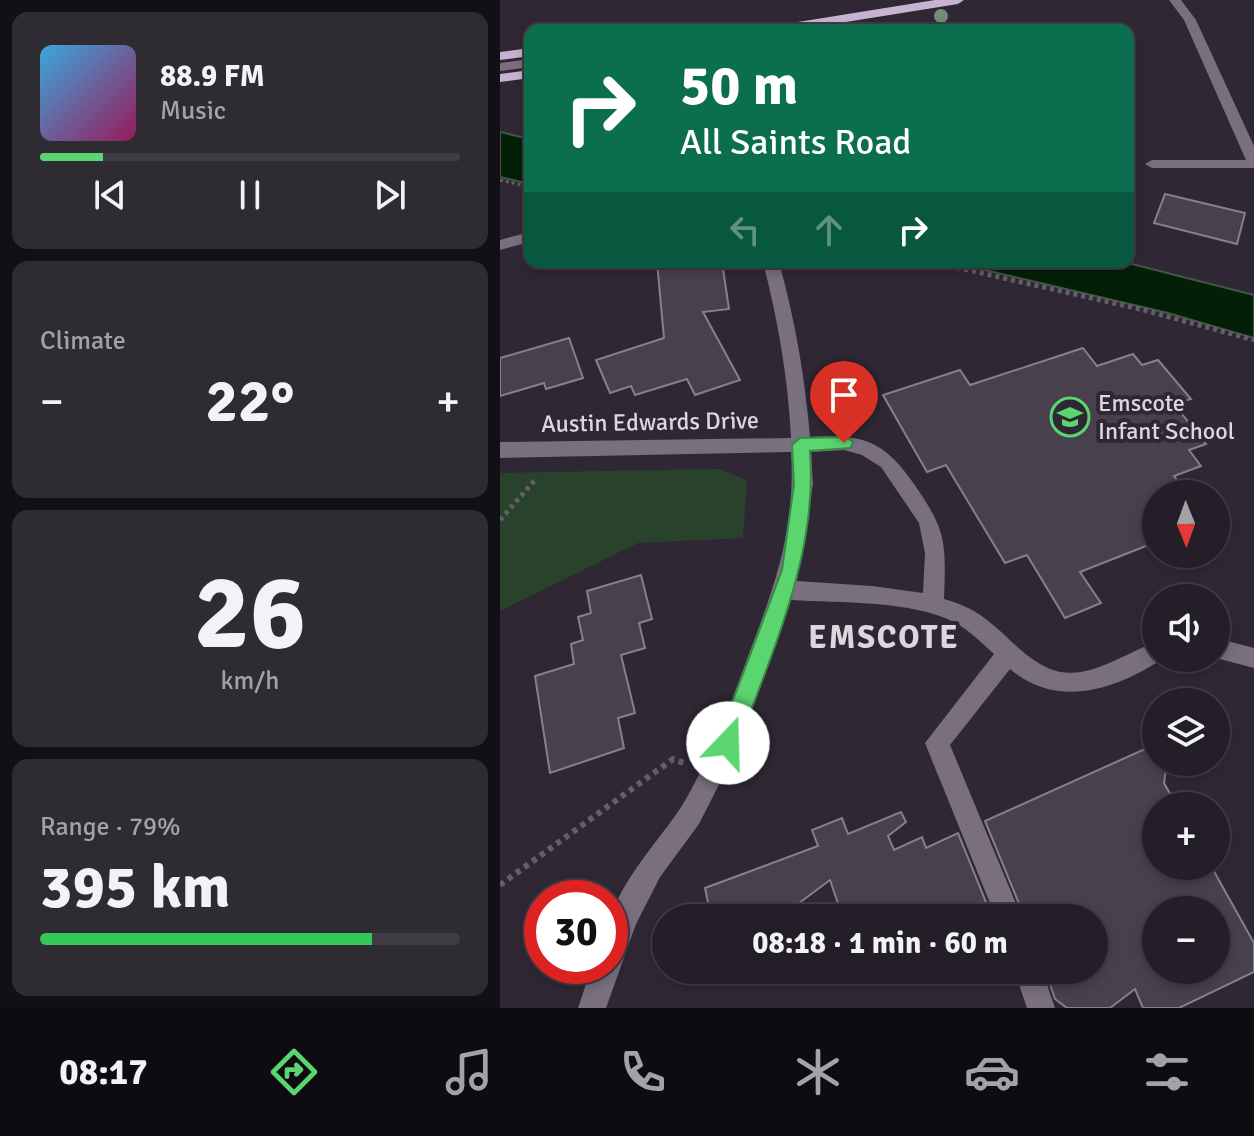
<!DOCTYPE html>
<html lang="en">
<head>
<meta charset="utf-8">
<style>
	:root { --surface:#231e27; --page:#2f2b33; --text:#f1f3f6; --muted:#a3a2a7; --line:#403c44; --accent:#5ad56f }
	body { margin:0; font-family:Signika,sans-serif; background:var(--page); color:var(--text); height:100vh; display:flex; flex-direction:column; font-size:30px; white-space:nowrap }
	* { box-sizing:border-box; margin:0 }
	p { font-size:26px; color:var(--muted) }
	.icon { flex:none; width:44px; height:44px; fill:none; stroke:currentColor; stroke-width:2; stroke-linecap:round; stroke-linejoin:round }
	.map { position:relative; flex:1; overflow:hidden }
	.panel { display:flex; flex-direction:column; gap:12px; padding:12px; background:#131015; width:500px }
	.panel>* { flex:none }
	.top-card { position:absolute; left:24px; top:24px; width:610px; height:244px; border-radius:16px; box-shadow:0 4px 12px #0003,0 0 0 2px var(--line); background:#0b6e4f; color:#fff; overflow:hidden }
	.needle { width:52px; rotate:179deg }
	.controls { position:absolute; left:642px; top:480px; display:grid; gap:16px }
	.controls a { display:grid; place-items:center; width:88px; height:88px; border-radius:50%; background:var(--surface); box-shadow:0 4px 12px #0003,0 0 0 2px var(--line); font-size:40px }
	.speed { position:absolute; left:24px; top:880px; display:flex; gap:16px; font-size:40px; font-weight:700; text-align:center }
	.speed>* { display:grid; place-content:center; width:104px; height:104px; border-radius:50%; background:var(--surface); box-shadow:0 4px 12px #0003,0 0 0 2px var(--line); line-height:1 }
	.speed .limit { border:12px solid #d22; background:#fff; color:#111 }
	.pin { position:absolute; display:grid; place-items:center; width:68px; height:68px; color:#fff; margin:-82px -34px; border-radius:50% 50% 50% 0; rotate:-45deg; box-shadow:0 0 8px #0007 }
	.pin .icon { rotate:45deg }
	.me { position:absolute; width:88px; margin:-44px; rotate:21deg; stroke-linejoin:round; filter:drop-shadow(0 0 6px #0008) }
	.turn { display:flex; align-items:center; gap:28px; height:168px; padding:0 24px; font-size:36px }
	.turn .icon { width:104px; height:104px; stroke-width:2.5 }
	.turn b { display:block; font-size:56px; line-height:68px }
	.lanes { display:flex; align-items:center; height:76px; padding:0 24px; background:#0003; justify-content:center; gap:40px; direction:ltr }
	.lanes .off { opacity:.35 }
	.big { font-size:60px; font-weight:700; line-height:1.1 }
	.panel .card { flex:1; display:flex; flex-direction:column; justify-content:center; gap:12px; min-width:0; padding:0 28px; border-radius:16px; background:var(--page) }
	.panel .dial { align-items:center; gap:0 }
	.dial b { font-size:104px; line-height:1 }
	.song { display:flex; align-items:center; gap:24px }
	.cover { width:96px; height:96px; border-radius:12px; background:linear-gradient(135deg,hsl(200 70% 55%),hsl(330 70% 35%)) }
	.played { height:8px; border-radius:4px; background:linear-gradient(90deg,var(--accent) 15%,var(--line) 15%) }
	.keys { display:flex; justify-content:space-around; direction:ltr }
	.heat { display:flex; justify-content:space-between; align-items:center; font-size:44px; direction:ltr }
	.charge { height:12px; border-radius:6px; background:linear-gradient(90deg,#34c759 79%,var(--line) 0) }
	.trip { position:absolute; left:152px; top:904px; width:456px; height:80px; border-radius:40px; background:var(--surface); box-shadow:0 4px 12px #0003,0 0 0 2px var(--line); font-weight:700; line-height:80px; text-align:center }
	.menu { display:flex; height:128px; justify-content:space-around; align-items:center; background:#0e0c10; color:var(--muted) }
	.menu .icon { width:56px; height:56px }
	.menu .active { color:var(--accent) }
	.menu b { font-size:36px; color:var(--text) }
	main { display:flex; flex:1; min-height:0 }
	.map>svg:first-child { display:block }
	.green { fill:#28422b }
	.water { fill:#031f07; stroke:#445648; stroke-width:2 }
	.building { fill:#48404d; stroke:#887f8d; stroke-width:2; fill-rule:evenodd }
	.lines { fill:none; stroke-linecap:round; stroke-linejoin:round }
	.path-far2 { stroke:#655e69; stroke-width:3; stroke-dasharray:3 3; stroke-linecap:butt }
	.path-far1 { stroke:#655e69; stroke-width:5; stroke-dasharray:4 4; stroke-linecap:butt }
	.path { stroke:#655e69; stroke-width:6; stroke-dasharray:5 5; stroke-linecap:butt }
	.minor { fill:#796f7e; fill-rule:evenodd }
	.major { fill:#c6b3d2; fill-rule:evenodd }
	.tree { fill:#728c77 }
	.route { fill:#5ad56f; stroke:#3a8a48; stroke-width:2 }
	.labels { text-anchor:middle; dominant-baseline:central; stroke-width:8; stroke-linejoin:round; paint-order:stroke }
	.poi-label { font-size:24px; fill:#dcd7df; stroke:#2f2834; text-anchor:start }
	.street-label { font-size:24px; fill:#dcd7df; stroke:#2f2834 }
	.district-label { font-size:32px; font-weight:bold; letter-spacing:2px; fill:#dcd7df; stroke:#2f2834 }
</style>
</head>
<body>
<main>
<section class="panel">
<div class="card">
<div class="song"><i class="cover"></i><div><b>88.9 FM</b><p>Music</p></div></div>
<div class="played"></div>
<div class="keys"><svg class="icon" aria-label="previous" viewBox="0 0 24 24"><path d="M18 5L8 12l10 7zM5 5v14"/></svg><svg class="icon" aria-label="pause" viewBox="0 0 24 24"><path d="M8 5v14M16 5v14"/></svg><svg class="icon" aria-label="next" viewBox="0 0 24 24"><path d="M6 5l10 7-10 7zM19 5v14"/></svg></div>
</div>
<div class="card"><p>Climate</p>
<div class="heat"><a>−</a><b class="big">22°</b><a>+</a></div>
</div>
<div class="card dial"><b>26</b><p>km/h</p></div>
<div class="card"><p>Range · 79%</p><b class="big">395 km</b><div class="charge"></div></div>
</section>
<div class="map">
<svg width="754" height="1008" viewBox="0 0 754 1008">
	<rect width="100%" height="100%" fill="#2f2834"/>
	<path class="green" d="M 219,469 L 247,480 L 243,538 L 138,543 L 0,611 L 0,473 Z"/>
	<path class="water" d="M 0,132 L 30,139 L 30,184 L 0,177 Z
		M 451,262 L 624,262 L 754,295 L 754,338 L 668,313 Z"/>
	<path class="building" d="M 665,194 L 745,213 L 737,244 L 654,223 Z
		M 157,262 L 222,262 L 229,309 L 203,312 L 240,380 L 195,395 L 187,379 L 135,395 L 131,386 L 110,393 L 96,360 L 164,338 Z
		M 69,338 L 83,378 L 46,389 L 44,383 L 0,396 L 0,358 Z
		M 583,348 L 597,366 L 633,354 L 642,365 L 658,360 L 691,399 L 674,404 L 706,444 L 689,450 L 701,466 L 674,476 L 688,494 L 656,494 L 656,542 L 580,572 L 601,603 L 565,618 L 527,555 L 505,563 L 446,465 L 427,472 L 383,395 L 460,370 L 470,385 Z
		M 141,575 L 152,619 L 139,623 L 145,648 L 121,655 L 135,713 L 118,718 L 124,748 L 50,773 L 35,676 L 74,664 L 71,644 L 83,640 L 78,617 L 91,613 L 87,591 Z
		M 656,744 L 656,762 L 667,762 L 664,783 L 677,806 L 656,806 L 656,866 L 711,866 L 754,943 L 754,972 L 679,1008 L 643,1008 L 635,989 L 610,1008 L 567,1008 L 555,999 L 545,970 L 594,970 L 594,918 L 525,918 L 485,821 ZM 656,910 L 716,910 L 716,970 L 656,970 Z
		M 401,812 L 406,822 L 388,836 L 394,850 L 422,837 L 426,848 L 458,833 L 486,902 L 446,918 L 343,918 L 330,880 L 279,918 L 211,918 L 205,888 L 318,846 L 312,830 L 342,818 L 348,834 Z"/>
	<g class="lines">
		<path class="path-far2" d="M 0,180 L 30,187"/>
		<path class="path-far1" d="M 433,262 L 640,309 L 754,340
			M 0,520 L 35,480"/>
		<path class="path" d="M 0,885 L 173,759 L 184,763"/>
		<path class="minor" d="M 669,0 L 681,0 L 696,20 L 754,146 L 754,168 L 652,168 L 645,164 L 652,160 L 746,160 L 684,20 Z
			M 30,59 L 30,67 L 0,71 L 0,63 Z
			M 30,232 L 30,242 L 0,250 L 0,240 Z
			M 263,262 L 279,262 C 295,320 305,377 310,437 C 364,435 382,439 414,484 C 447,531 446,543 444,599 C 458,603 471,608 483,617 C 514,639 538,679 581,672 C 608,667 631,651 656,642 L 656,658 L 664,658 C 617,689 558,710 510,669 L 450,745 L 522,918 L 496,918 L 425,743 L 494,654 C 482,643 470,631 456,623 C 412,600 340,603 291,600 L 236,751 L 199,824 L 160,877 L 136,924 L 106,1008 L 78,1008 L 92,966 L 110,966 C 110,953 108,936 110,923 C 117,883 162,838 183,804 C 210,758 229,709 247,659 C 274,588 296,530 291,452 L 0,458 L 0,442 L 291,438 C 288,377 278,321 263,262 ZM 344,450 L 362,455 L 381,467 L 419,523 L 425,553 L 423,593 L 372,586 L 297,581 L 313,484 L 311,452 Z
			M 716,638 L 754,648 L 754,668 L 716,658 Z
			M 514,970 L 542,970 L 555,1008 L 527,1008 Z"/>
		<path class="major" d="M 435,0 L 464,0 L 458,4 L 296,30 L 267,30 L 273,26 Z
			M 30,48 L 30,56 L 0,60 L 0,52 Z
			M 30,70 L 30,78 L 0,82 L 0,74 Z"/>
	</g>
	<circle class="tree" cx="441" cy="16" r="7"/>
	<path class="route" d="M 344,437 L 350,439 L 353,443 L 350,448 L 310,451 C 318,554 273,648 239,743 L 236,750 L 228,753 L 221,750 L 217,743 L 282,570 L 294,484 L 292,445 L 300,438 Z"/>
	<defs>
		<g id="school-ring" transform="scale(2)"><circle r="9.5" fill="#2f2834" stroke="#5ad56f" stroke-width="1.5"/><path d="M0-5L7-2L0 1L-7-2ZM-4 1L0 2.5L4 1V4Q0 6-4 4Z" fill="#5ad56f"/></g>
	</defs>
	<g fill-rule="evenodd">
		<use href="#school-ring" x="570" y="417"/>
	</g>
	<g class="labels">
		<g class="poi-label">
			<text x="598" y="403">Emscote<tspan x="598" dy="28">Infant School</tspan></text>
		</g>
		<g class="street-label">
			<text transform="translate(150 422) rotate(-1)">Austin Edwards Drive</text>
		</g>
		<g class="district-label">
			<text x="384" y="637">EMSCOTE</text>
		</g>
	</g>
</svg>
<div class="controls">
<a><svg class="needle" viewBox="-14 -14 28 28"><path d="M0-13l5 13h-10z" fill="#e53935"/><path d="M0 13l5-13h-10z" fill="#a3a2a7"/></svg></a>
<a><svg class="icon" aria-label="sound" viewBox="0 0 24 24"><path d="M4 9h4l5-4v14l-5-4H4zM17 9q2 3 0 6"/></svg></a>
<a><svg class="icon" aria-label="layers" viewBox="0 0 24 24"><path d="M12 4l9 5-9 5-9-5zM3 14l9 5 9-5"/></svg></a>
<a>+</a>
<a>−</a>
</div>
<div class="speed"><div class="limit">30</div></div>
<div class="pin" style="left:344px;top:443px;background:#d93025"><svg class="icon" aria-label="arrive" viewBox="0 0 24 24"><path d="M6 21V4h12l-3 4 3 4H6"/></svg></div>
<svg class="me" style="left:228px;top:743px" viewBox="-20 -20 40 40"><circle r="19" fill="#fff"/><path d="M0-13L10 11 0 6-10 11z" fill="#5ad56f"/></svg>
<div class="trip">08:18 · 1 min · 60 m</div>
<div class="top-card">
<div class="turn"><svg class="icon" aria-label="right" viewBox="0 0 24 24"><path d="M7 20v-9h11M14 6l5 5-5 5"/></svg><div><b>50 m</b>All Saints Road</div></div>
<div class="lanes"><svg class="icon off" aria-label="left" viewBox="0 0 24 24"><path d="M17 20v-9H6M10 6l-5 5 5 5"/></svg><svg class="icon off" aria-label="ahead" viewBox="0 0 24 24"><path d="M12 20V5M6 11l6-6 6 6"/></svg><svg class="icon" aria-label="right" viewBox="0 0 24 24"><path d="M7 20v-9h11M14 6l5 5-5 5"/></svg></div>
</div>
</div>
</main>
<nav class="menu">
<b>08:17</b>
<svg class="icon active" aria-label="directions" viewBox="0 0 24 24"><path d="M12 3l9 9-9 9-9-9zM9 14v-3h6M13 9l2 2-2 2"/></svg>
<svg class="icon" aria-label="music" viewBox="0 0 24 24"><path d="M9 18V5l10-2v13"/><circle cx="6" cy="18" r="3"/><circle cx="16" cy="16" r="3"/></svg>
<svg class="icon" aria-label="phone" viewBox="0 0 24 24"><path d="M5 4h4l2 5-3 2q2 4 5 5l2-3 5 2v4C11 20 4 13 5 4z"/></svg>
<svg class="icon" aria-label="climate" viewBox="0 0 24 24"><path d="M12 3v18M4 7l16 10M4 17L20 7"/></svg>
<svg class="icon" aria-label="car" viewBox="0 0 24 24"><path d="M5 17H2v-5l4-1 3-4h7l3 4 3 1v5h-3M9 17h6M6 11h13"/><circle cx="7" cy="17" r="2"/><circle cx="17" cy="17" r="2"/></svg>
<svg class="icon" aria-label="filters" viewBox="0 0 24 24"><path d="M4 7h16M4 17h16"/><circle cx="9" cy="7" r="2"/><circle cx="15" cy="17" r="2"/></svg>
</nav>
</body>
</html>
